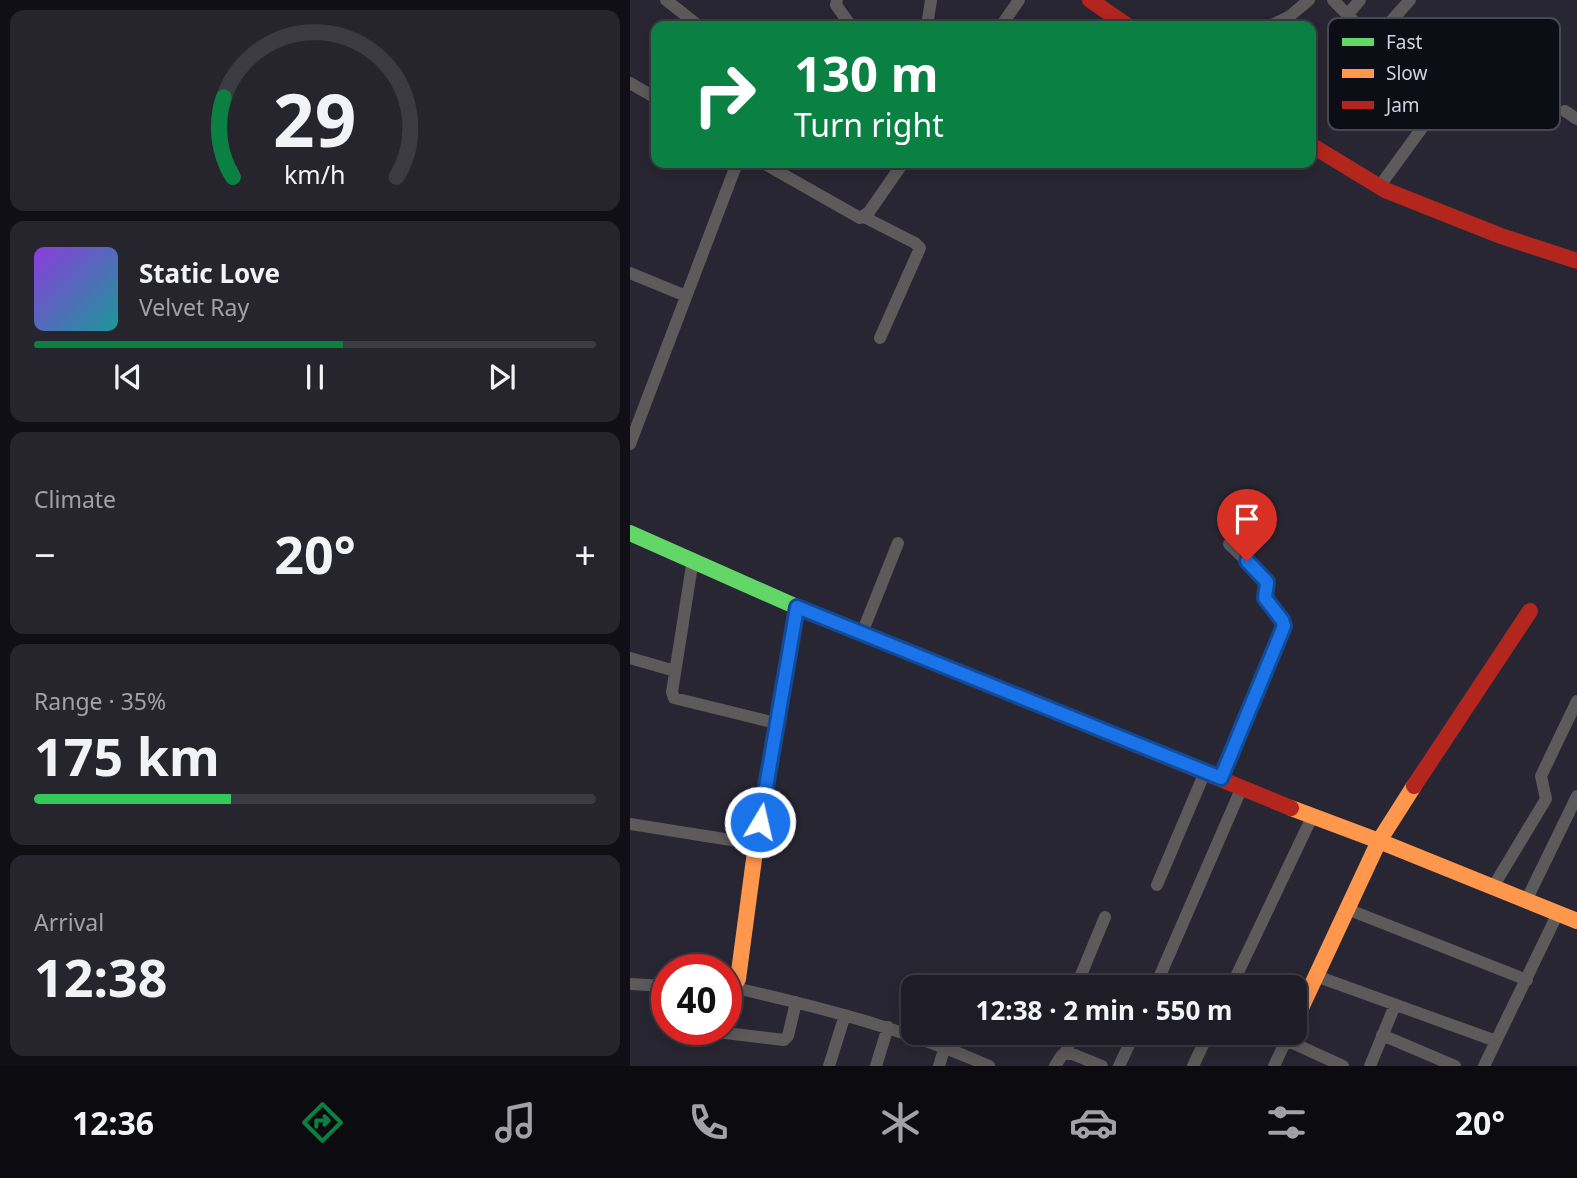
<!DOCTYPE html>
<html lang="en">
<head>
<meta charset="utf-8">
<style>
	:root { --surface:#1e1c26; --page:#26252e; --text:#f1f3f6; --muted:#a1a1a7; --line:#3c3a43; --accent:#0b8043 }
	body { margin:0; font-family:"Noto Sans",sans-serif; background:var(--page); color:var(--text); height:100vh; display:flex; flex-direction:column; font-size:26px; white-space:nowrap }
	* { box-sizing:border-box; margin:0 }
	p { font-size:23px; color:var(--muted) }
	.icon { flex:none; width:38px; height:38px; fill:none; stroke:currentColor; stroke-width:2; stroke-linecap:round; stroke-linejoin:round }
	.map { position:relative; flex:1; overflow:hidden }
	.drawer { display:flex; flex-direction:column; gap:10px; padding:10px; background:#100f15; width:630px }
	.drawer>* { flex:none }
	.top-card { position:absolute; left:21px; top:21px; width:665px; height:147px; border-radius:14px; box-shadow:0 4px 18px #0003,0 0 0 2px var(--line); background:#0b8043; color:#fff; overflow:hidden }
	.speed { position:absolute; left:21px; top:954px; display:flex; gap:14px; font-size:35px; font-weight:700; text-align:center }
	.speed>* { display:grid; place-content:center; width:91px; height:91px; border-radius:50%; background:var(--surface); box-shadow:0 4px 18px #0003,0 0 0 2px var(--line); line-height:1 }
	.speed .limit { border:10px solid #d22; background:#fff; color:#111 }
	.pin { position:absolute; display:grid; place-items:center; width:60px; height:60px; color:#fff; margin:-72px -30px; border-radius:50% 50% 50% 0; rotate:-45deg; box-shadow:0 0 7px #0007 }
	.pin .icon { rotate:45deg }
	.me { position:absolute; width:77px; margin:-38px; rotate:9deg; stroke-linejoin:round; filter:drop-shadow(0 0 5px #0008) }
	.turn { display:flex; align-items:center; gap:24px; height:147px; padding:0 28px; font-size:32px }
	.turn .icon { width:91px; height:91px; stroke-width:2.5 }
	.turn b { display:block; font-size:49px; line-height:60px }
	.big { font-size:52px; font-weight:700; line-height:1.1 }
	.drawer .widget { flex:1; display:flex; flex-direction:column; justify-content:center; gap:10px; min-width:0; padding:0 24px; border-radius:14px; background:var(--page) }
	.drawer .dial { align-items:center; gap:0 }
	.dial svg { height:182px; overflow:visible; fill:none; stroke:var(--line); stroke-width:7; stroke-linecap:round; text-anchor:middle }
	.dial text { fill:var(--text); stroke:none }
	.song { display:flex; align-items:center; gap:21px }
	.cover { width:84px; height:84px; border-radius:10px; background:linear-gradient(135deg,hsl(270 70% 55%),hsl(180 70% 35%)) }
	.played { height:7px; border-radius:4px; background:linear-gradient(90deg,var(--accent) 55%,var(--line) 55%) }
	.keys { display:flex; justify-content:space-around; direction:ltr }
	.heat { display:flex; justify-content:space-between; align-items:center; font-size:38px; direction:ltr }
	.charge { height:10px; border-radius:5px; background:linear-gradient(90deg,#34c759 35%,var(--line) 0) }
	.trip { position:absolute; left:271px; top:975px; width:406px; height:70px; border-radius:14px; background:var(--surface); box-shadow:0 4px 18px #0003,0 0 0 2px var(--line); font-weight:700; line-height:70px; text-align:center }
	.dock { display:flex; height:112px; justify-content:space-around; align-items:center; background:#0c0b0f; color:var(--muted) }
	.dock .icon { width:49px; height:49px }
	.dock .selected { color:var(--accent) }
	.dock b { font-size:32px; color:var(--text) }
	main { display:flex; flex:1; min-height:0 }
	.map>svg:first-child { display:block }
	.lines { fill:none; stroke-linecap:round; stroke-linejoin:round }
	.street { stroke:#5d5a5b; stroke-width:12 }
	.fast { stroke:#63d668; stroke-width:16 }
	.slow { stroke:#ff974d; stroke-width:16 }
	.jam { stroke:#b3261e; stroke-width:16 }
	.route-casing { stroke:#114b97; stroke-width:18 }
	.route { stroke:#1a73e8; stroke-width:12 }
	.key { fill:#0d0d16; stroke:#484853; stroke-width:2 }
	.key-label { font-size:19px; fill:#d3d2e0 }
</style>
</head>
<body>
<main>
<section class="drawer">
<div class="widget dial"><svg viewBox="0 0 100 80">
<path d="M14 69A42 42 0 1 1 86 69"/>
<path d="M14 69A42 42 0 0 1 10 34" stroke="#0b8043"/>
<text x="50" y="56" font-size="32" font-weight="700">29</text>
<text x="50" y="72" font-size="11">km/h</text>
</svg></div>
<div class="widget">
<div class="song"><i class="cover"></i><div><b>Static Love</b><p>Velvet Ray</p></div></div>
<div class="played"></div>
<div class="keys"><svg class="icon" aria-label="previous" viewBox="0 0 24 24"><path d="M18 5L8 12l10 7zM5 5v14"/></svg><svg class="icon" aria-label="pause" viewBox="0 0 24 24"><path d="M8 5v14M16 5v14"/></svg><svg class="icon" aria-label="next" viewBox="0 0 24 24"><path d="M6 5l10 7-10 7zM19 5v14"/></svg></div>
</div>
<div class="widget"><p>Climate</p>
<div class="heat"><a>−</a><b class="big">20°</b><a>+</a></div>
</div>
<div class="widget"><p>Range · 35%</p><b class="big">175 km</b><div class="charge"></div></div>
<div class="widget"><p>Arrival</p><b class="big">12:38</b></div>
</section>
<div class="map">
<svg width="947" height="1066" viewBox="0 0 947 1066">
	<rect width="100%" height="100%" fill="#282632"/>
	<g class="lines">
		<path class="street" d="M 36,0 L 69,26
			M 207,0 L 206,5 L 221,26
			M 703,0 L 801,100 L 803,112 L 800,117 L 749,187
			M 718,14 L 730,0
			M 297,26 L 301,0
			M 371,26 L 389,0
			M 640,26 L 660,16 L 679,0
			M 744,40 L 780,0
			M 0,83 L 26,98
			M 935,111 L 947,119
			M 133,163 L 230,218 L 239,212 L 273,163
			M 234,217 L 285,243 L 290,248 L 250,338
			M 0,273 L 56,296
			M 0,444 L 107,163
			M 63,559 L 42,692 L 44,698 L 146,723
			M 232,633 L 268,543
			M 0,658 L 45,671
			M 591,778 L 654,626 L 652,620 L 635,598 L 637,585 L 634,578 L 599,544
			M 0,824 L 126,844
			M 527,885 L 575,772
			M 863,887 L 916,799 L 911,776 L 947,701
			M 896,901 L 947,796
			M 717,909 L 897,980
			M 686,976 L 866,1041
			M 0,984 L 37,986
			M 101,987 C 189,1007 276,1029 359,1066
			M 446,987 L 475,917
			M 525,987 L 612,787
			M 601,987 L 682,817
			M 62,1029 L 154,1040 L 158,1036 L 166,1002
			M 752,1035 L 825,1066
			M 656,1040 L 713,1066
			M 435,1053 L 445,1032
			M 199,1066 L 215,1015
			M 246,1066 L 258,1027
			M 309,1066 L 315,1046
			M 425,1066 L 432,1055 L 440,1053 L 472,1066
			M 489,1066 L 505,1032
			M 563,1066 L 579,1032
			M 644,1066 L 660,1032
			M 740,1066 L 765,1005
			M 854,1066 L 928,913"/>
		<path class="fast" d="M 0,533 L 167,607 L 326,671"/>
		<path class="slow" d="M 661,808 L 749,841 L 947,921
			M 96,988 L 103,986 L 108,979 L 126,844 L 167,607
			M 665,1021 L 749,841 L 784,786"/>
		<path class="jam" d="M 460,0 L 498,26
			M 681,145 L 755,190 L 871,236 L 947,261
			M 326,671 L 661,808
			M 784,786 L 900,611"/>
	</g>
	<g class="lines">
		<g class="route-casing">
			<path id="route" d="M 130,822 L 167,607 L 591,778 L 654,626 L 652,620 L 635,598 L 637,582 L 617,561"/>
		</g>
		<use href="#route" class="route"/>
	</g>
	<rect x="698" y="18" width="232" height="112" rx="10" class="key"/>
	<rect x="712" y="38" width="32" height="8" fill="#63d668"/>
	<rect x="712" y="69" width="32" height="9" fill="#ff974d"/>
	<rect x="712" y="101" width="32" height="8" fill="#b3261e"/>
	<g class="key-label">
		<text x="756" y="49">Fast</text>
		<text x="756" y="80">Slow</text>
		<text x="756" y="112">Jam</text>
	</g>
</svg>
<div class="speed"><div class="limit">40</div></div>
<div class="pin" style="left:617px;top:561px;background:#d93025"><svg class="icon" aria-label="arrive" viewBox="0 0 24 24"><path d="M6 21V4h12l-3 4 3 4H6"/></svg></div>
<svg class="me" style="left:130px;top:822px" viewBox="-20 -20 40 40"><circle r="17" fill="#1a73e8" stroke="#fff" stroke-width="3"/><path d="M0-11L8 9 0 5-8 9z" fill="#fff"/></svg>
<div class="trip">12:38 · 2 min · 550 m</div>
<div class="top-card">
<div class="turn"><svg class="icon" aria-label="right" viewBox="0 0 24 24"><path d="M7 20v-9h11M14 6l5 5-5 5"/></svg><div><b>130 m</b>Turn right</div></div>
</div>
</div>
</main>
<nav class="dock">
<b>12:36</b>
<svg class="icon selected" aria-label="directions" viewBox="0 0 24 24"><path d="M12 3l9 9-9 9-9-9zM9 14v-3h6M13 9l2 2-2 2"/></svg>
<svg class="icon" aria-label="music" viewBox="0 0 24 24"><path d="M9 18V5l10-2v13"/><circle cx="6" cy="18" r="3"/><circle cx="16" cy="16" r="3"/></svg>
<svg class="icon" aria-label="phone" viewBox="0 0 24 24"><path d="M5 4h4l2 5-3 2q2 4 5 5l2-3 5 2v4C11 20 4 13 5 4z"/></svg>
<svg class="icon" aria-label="climate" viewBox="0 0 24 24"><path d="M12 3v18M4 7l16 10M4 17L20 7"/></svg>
<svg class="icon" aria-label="car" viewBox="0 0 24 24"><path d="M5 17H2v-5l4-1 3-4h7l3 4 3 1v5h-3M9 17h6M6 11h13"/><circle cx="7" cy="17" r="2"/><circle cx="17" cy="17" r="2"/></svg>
<svg class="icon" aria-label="filters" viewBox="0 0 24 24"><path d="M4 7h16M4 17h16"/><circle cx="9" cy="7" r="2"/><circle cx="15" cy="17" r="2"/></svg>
<b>20°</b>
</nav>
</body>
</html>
